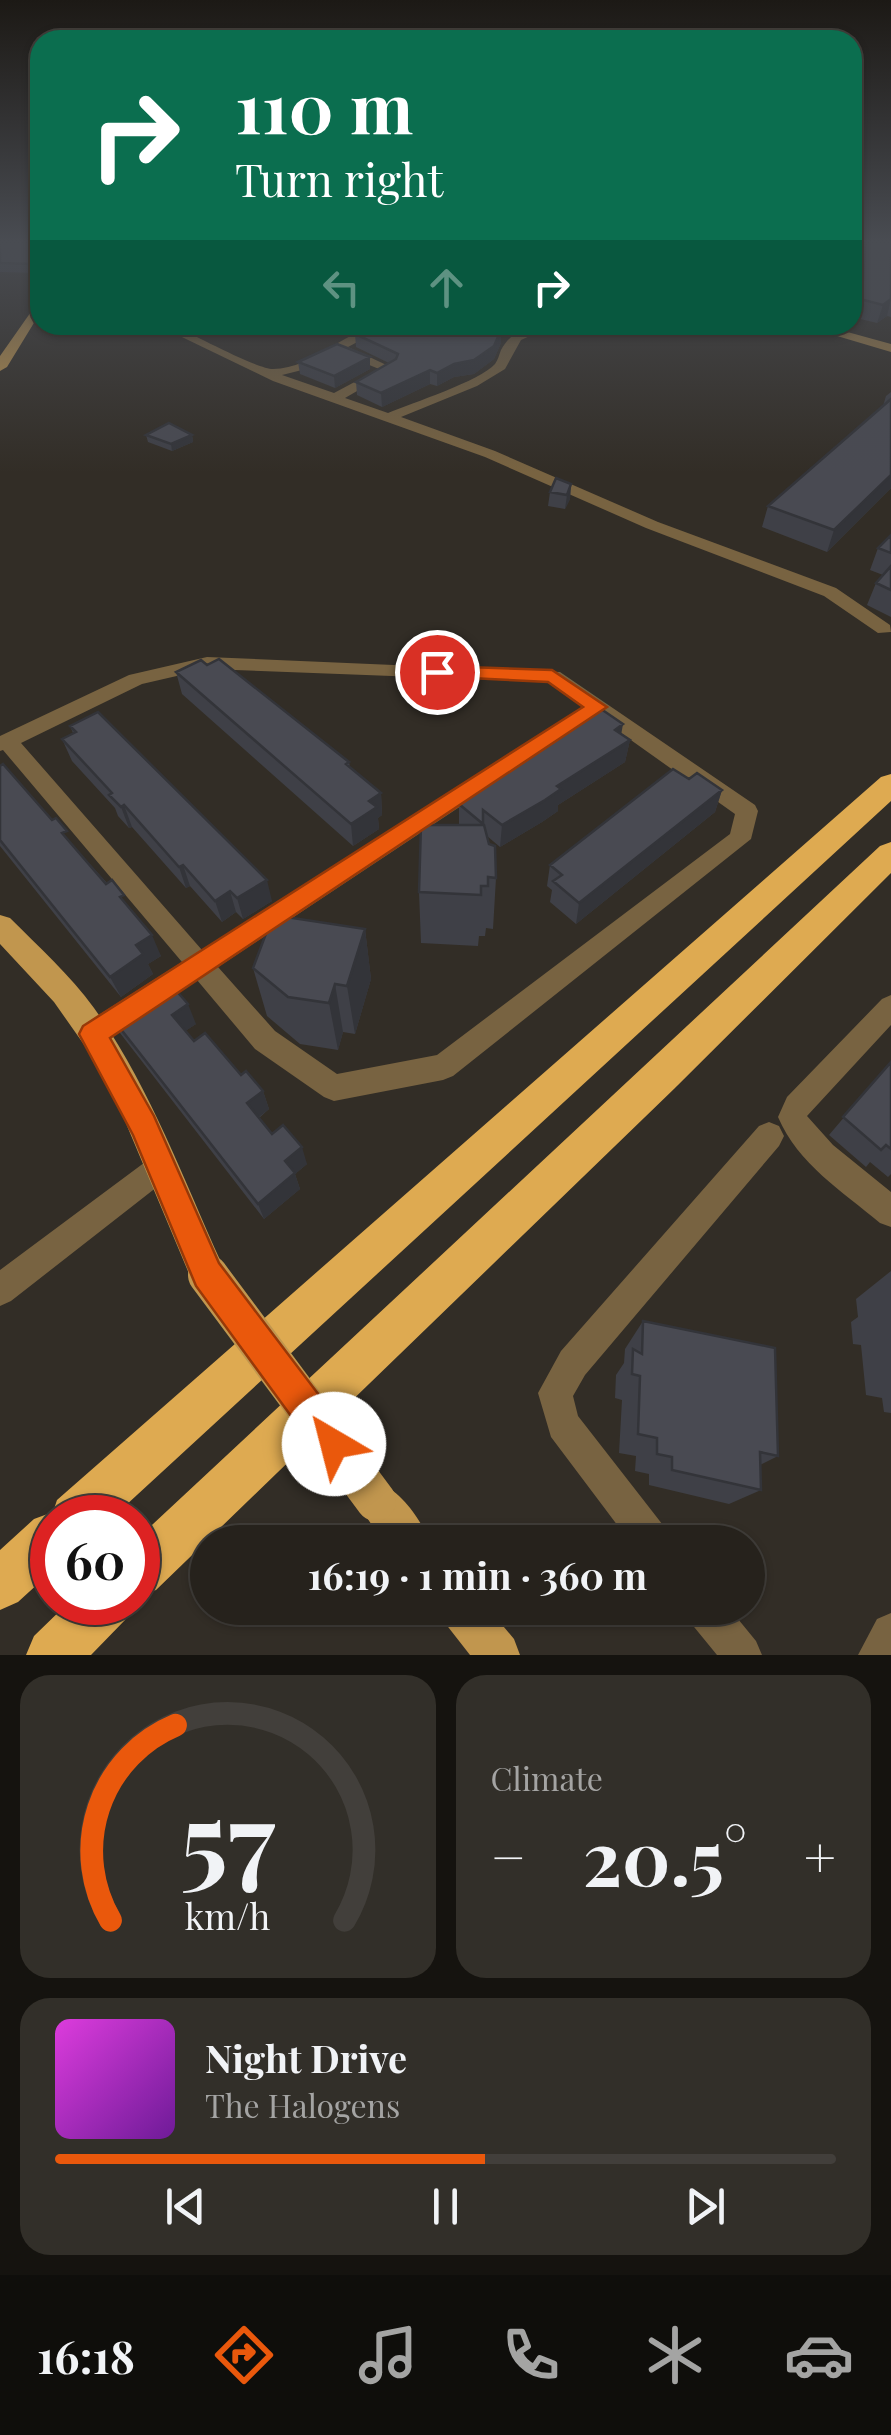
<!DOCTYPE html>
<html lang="en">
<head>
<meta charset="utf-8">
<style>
	:root { --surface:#26221c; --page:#322f29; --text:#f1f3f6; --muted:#a4a4a3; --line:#423f3b; --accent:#ea580c }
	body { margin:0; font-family:"Playfair Display",serif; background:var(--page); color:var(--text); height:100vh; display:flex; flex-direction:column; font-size:38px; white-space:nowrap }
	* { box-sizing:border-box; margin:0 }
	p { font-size:32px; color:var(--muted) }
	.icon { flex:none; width:55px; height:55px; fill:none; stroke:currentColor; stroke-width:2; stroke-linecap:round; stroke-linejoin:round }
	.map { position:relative; height:1655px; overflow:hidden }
	.sheet { display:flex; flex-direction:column; gap:20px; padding:20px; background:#15130f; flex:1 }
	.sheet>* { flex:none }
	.guide { position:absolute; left:30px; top:30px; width:832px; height:305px; border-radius:30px; box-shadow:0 2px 8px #0004,0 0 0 2px var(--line); background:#0b6e4f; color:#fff; overflow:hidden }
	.speed { position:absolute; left:30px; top:1495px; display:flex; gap:20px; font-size:50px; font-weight:700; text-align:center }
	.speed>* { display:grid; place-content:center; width:130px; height:130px; border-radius:50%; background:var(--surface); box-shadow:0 2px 8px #0004,0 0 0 2px var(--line); line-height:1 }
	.speed .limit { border:15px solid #d22; background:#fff; color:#111 }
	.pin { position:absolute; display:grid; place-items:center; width:85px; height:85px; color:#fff; margin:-42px; border:5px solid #fff; border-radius:50%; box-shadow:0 2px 10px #0007 }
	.me { position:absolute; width:110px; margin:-55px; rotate:323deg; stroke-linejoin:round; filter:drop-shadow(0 0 8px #0008) }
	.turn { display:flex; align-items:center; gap:35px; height:210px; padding:0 40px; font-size:45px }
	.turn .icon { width:130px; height:130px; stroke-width:2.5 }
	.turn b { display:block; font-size:70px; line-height:85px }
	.lanes { display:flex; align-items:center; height:95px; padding:0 40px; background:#0003; justify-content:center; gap:50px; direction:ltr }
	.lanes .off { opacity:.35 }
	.big { font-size:75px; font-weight:700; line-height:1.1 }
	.sheet .widget { flex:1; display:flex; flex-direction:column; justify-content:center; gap:15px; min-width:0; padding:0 35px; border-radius:30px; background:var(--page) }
	.sheet .dial { align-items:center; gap:0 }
	.dial svg { height:260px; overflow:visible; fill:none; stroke:var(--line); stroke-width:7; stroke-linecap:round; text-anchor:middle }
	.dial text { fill:var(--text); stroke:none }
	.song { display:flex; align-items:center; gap:30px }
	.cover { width:120px; height:120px; border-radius:15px; background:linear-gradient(135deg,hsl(300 70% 55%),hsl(280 70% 35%)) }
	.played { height:10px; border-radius:5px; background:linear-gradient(90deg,var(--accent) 55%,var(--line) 55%) }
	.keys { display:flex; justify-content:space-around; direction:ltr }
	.heat { display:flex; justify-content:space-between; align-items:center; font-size:55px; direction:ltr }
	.sheet .tiles { flex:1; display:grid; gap:20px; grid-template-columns:1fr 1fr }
	.widget:last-child { grid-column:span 2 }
	.trip { position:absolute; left:190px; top:1525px; width:575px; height:100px; border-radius:50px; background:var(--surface); box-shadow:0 2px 8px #0004,0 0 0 2px var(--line); font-weight:700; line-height:100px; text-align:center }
	.dock { display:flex; height:160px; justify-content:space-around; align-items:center; background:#0f0e0b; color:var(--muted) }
	.dock .icon { width:70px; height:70px }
	.dock .selected { color:var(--accent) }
	.dock b { font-size:45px; color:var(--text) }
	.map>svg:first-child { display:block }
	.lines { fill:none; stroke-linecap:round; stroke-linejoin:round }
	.minor { fill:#786341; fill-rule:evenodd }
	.secondary { fill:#a18049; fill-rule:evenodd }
	.primary { fill:#c1964e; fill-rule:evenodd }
	.motorway { fill:#deaa51; fill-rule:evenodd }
	.primary-bridge { stroke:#c1964e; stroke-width:40 }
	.wall { fill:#3f4047 }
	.shaded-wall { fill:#333439 }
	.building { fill:#494a52; stroke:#333439; stroke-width:2.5 }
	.route { fill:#ea580c; stroke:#983908; stroke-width:2.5 }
</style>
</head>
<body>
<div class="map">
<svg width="891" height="1655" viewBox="0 0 891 1655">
	<rect width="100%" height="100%" fill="#322d26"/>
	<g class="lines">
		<path class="minor" d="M 157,325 L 173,325 C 192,334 257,369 273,369 C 315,369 347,325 389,325 L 348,347 L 395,369 L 345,398 L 388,413 C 412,403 480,381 495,364 C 498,360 499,355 501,350 C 512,329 532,325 554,325 L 521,340 L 505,369 L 477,386 L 401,417 L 495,451 L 658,522 L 836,588 L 890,625 L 891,632 L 878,633 L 824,596 L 646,528 L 485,457 L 273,381 ZM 338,352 L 379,369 L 334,393 L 282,375 L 302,370 Z
			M 207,657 L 560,672 L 755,805 L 758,811 L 751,839 L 453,1076 L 443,1080 L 334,1101 L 324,1097 L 255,1049 L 197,980 L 93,1046 L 83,1043 L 80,1034 L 83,1025 L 182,962 L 3,750 L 0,751 L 0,736 L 129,675 ZM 207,669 L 549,682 L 583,707 L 202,950 L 21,743 L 142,684 ZM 597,716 L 735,814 L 730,834 L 437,1055 L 337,1074 L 275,1031 L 218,967 Z
			M 891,995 L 891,1025 L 807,1116 L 833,1145 L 891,1192 L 891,1227 L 880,1223 C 842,1191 798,1164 778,1117 L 787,1097 L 882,999 Z
			M 769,1122 L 779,1126 L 784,1136 L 779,1146 L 585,1375 L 573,1396 L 578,1416 L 666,1529 L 672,1542 L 630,1542 L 551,1437 L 538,1393 L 561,1351 L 759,1126 Z
			M 160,1151 L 171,1156 L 175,1166 L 171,1176 L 11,1301 L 0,1306 L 0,1270 Z
			M 684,1608 L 729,1608 L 756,1641 L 762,1655 L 717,1655 L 690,1622 Z
			M 891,1613 L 891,1655 L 858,1655 L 877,1619 Z"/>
		<path class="secondary" d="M 800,325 L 822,325 L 891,344 L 891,352 Z"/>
		<path class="primary" d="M 40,299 L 40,313 L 7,367 L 0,371 L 0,356 Z
			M 0,915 L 10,918 C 39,947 70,975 94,1008 C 149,1085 182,1176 221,1262 L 226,1275 L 221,1288 L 208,1293 L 195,1288 L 125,1121 L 92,1056 L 54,1002 L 0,944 Z
			M 376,1481 C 400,1490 421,1519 430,1542 L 383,1542 L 356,1501 L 362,1487 Z
			M 438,1608 L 488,1608 L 514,1639 L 520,1655 L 470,1655 L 445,1623 Z"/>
		<path class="motorway" d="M 891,774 L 891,801 L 112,1518 L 52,1518 L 52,1571 L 18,1602 L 0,1610 L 0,1550 L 34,1519 L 53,1512 L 57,1500 L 881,777 Z
			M 891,842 L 891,873 L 675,1088 L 156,1590 L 138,1597 L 138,1538 L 880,846 Z
			M 69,1602 L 133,1602 L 125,1620 L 91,1655 L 26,1655 L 34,1636 Z"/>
		<path class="primary-bridge" d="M 208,1275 L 376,1501"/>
	</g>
	<path class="wall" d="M 0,242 L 40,242 L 36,273 L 0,272 Z
		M 863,242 L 891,242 L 891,317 L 887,316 L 877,323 L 852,317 L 852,279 L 859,279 L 861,248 Z
		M 374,325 L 521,325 L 501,333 L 501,343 L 494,359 L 474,374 L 454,377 L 437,386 L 430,384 L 382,407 L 357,395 L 356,382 L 389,363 L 356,347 L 355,334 Z
		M 370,357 L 370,369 L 335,388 L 300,374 L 298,362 Z
		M 891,392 L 891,488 L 827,552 L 762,527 L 768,506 L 883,406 L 886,396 Z
		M 146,435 L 192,435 L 193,442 L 172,451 L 148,442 Z
		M 571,484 L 570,499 L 565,509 L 548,506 L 550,492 Z
		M 891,535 L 891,617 L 867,605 L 876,583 L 883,575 L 870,570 L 878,548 Z
		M 207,665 L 349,762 L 350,767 L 381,793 L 382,815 L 378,818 L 379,829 L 353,846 L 182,694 L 176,672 Z
		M 70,726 L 272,901 L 243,919 L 236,912 L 222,922 L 190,886 L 186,888 L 132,827 L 129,828 L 118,816 L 115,808 L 72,761 L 62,739 L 73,733 Z
		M 621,734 L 630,740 L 625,762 L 558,805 L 558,811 L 542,822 L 500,847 L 487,836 L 496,878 L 493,929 L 486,928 L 485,936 L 479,936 L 478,946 L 421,943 L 419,892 L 459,825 L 459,804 Z
		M 0,766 L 130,908 L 161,956 L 148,964 L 153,974 L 121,997 L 0,846 Z
		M 689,779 L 722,790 L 715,812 L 576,924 L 550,902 L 552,890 L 547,886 L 550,865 Z
		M 365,929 L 371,979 L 355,1034 L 343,1032 L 338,1050 L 300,1044 L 267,1016 L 253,968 Z
		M 152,1001 L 196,1024 L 185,1031 L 194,1041 L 263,1091 L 269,1109 L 259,1118 L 272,1134 L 307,1164 L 295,1174 L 300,1189 L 264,1219 L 120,1033 L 109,1014 Z
		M 891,1062 L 891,1174 L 888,1177 L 870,1162 L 866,1167 L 829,1135 Z
		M 891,1271 L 891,1413 L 884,1412 L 882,1398 L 866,1395 L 861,1345 L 853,1344 L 851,1322 L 858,1317 L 856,1299 Z
		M 643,1321 L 778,1456 L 760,1465 L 761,1490 L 729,1504 L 649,1485 L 649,1474 L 635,1471 L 636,1456 L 619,1453 L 622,1400 L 615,1398 L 616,1375 L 624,1363 L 625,1349 Z"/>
	<path class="shaded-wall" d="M 40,254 L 40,267 L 36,273 L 33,264 Z
		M 891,299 L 887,316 L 877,323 L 883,305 Z
		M 493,325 L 521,325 L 501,333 L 501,343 L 494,359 L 474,374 L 454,377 L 437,386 L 437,373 L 454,364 Z
		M 370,357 L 370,369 L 335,388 L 334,376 Z
		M 430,370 L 430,384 L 382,407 L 381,393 Z
		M 192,435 L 193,442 L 172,451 L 171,444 Z
		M 891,475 L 891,488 L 827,552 L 834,530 Z
		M 571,484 L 570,499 L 565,509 L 567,495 Z
		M 623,724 L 619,747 L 630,740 L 625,762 L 558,805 L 558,811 L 542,822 L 500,847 L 502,825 L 557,786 L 615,730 Z
		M 722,790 L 715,812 L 576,924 L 579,903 Z
		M 381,793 L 382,815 L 378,818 L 379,829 L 353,846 L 351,824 L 369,801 Z
		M 124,805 L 132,827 L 129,828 L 121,807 Z
		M 183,865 L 190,886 L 186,888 L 179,867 Z
		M 267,880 L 272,901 L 243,919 L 237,898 Z
		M 230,891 L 236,912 L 222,922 L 215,901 Z
		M 365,929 L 371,979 L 355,1034 L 347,986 Z
		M 152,935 L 161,956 L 148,964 L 153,974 L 121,997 L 110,977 L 136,945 Z
		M 335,984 L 343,1032 L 338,1050 L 329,1003 Z
		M 188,1004 L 196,1024 L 181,1034 L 172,1015 Z
		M 263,1091 L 269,1109 L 254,1121 L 247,1103 Z
		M 302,1147 L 307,1164 L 295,1174 L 300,1189 L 264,1219 L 258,1204 L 285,1161 Z"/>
	<path class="building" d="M 0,242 L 40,242 L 40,254 L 33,264 L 0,263 Z
		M 865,242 L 891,242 L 891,299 L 883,305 L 852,297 L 852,279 L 863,280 Z
		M 374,325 L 495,325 L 501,330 L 494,346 L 474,360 L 454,364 L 437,373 L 430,370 L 381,393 L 356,382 L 396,359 L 398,354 L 355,334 Z
		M 337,344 L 370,357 L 334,376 L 298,362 Z
		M 891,399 L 891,475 L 834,530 L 768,506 Z
		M 169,423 L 192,435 L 171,444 L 146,435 Z
		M 556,478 L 571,484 L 567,495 L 550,492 Z
		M 891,535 L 891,553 L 878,548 Z
		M 891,566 L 891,590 L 876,583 Z
		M 219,659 L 349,762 L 346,764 L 381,793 L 369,801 L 377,807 L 351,824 L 176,672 L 201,660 L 207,665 Z
		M 601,709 L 623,724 L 615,730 L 630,740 L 557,786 L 561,789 L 545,800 L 502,825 L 483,810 L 483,824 L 459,804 Z
		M 98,712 L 267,880 L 237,898 L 230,891 L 215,901 L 183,865 L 179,867 L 124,805 L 121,807 L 109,795 L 112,793 L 62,739 L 76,732 L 70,726 Z
		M 3,764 L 52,820 L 56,818 L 67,831 L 62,833 L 106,884 L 112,880 L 124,895 L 120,897 L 152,935 L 136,945 L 143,954 L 110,977 L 0,840 L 0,766 Z
		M 673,769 L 689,779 L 697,773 L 722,790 L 579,903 L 553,881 L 562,875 L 550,865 Z
		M 421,825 L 484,825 L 489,844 L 495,846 L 496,878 L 488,877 L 488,886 L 481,886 L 481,895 L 419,892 Z
		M 273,915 L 365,929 L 347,986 L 335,984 L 329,1003 L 288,997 L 253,968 Z
		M 173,987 L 188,1004 L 172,1015 L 194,1041 L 205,1033 L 241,1075 L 246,1071 L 263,1091 L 247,1103 L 272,1134 L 283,1125 L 302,1147 L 285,1161 L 295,1173 L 258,1204 L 109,1014 L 145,992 L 152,1001 Z
		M 891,1062 L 891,1149 L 886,1145 L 881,1150 L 843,1117 Z
		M 643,1321 L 775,1348 L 778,1456 L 760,1452 L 761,1490 L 672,1470 L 672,1457 L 657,1454 L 657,1438 L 638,1434 L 640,1376 L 632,1374 L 633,1349 L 642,1354 Z"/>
	<linearGradient id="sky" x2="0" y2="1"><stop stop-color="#1c1915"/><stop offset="0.51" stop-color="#494c52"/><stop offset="1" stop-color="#494c52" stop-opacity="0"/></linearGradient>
	<rect width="891" height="473" fill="url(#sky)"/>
	<path class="route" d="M 437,666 L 552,670 L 607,707 L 110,1038 L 154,1116 L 219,1263 L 347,1432 L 352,1444 L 347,1457 L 334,1463 L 321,1457 L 196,1286 L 133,1135 L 79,1034 L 83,1026 L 583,707 L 548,682 L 430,676 L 430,667 Z"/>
</svg>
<div class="speed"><div class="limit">60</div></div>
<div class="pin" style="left:437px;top:672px;background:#d93025"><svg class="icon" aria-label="arrive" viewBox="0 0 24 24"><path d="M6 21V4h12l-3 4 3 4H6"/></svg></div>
<svg class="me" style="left:334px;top:1444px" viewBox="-20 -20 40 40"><circle r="19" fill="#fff"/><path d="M0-13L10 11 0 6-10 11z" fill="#ea580c"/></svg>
<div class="trip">16:19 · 1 min · 360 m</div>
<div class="guide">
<div class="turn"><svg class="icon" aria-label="right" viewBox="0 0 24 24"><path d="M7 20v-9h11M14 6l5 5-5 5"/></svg><div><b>110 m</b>Turn right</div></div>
<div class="lanes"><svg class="icon off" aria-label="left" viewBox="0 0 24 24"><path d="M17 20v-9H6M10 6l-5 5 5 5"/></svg><svg class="icon off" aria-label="ahead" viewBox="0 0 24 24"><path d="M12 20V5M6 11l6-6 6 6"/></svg><svg class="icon" aria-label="right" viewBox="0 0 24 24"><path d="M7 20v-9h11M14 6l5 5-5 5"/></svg></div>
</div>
</div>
<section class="sheet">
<div class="tiles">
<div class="widget dial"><svg viewBox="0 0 100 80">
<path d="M14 69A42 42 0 1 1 86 69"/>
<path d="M14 69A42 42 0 0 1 34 9" stroke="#ea580c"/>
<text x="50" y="56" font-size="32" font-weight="700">57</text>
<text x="50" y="72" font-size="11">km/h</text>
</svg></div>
<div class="widget"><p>Climate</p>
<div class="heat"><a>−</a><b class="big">20.5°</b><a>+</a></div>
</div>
<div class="widget">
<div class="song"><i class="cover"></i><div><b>Night Drive</b><p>The Halogens</p></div></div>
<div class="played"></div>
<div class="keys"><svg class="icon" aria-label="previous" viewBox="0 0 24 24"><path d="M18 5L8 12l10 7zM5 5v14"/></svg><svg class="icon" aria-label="pause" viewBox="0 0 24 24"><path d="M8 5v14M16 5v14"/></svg><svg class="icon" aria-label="next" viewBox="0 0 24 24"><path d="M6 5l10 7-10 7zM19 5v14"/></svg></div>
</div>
</div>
</section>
<nav class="dock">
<b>16:18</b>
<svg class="icon selected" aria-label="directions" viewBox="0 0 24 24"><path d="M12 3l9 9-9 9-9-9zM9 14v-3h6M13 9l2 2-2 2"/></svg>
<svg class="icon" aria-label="music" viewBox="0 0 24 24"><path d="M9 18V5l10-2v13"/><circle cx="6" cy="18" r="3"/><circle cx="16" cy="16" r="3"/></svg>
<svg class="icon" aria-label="phone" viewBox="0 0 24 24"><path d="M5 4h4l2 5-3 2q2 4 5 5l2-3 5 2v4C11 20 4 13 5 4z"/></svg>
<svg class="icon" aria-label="climate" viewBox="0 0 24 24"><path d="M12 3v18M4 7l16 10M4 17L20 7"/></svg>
<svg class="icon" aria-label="car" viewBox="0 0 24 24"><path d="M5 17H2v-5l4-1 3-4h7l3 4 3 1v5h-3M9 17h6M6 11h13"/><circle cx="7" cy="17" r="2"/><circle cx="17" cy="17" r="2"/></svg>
</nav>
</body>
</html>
